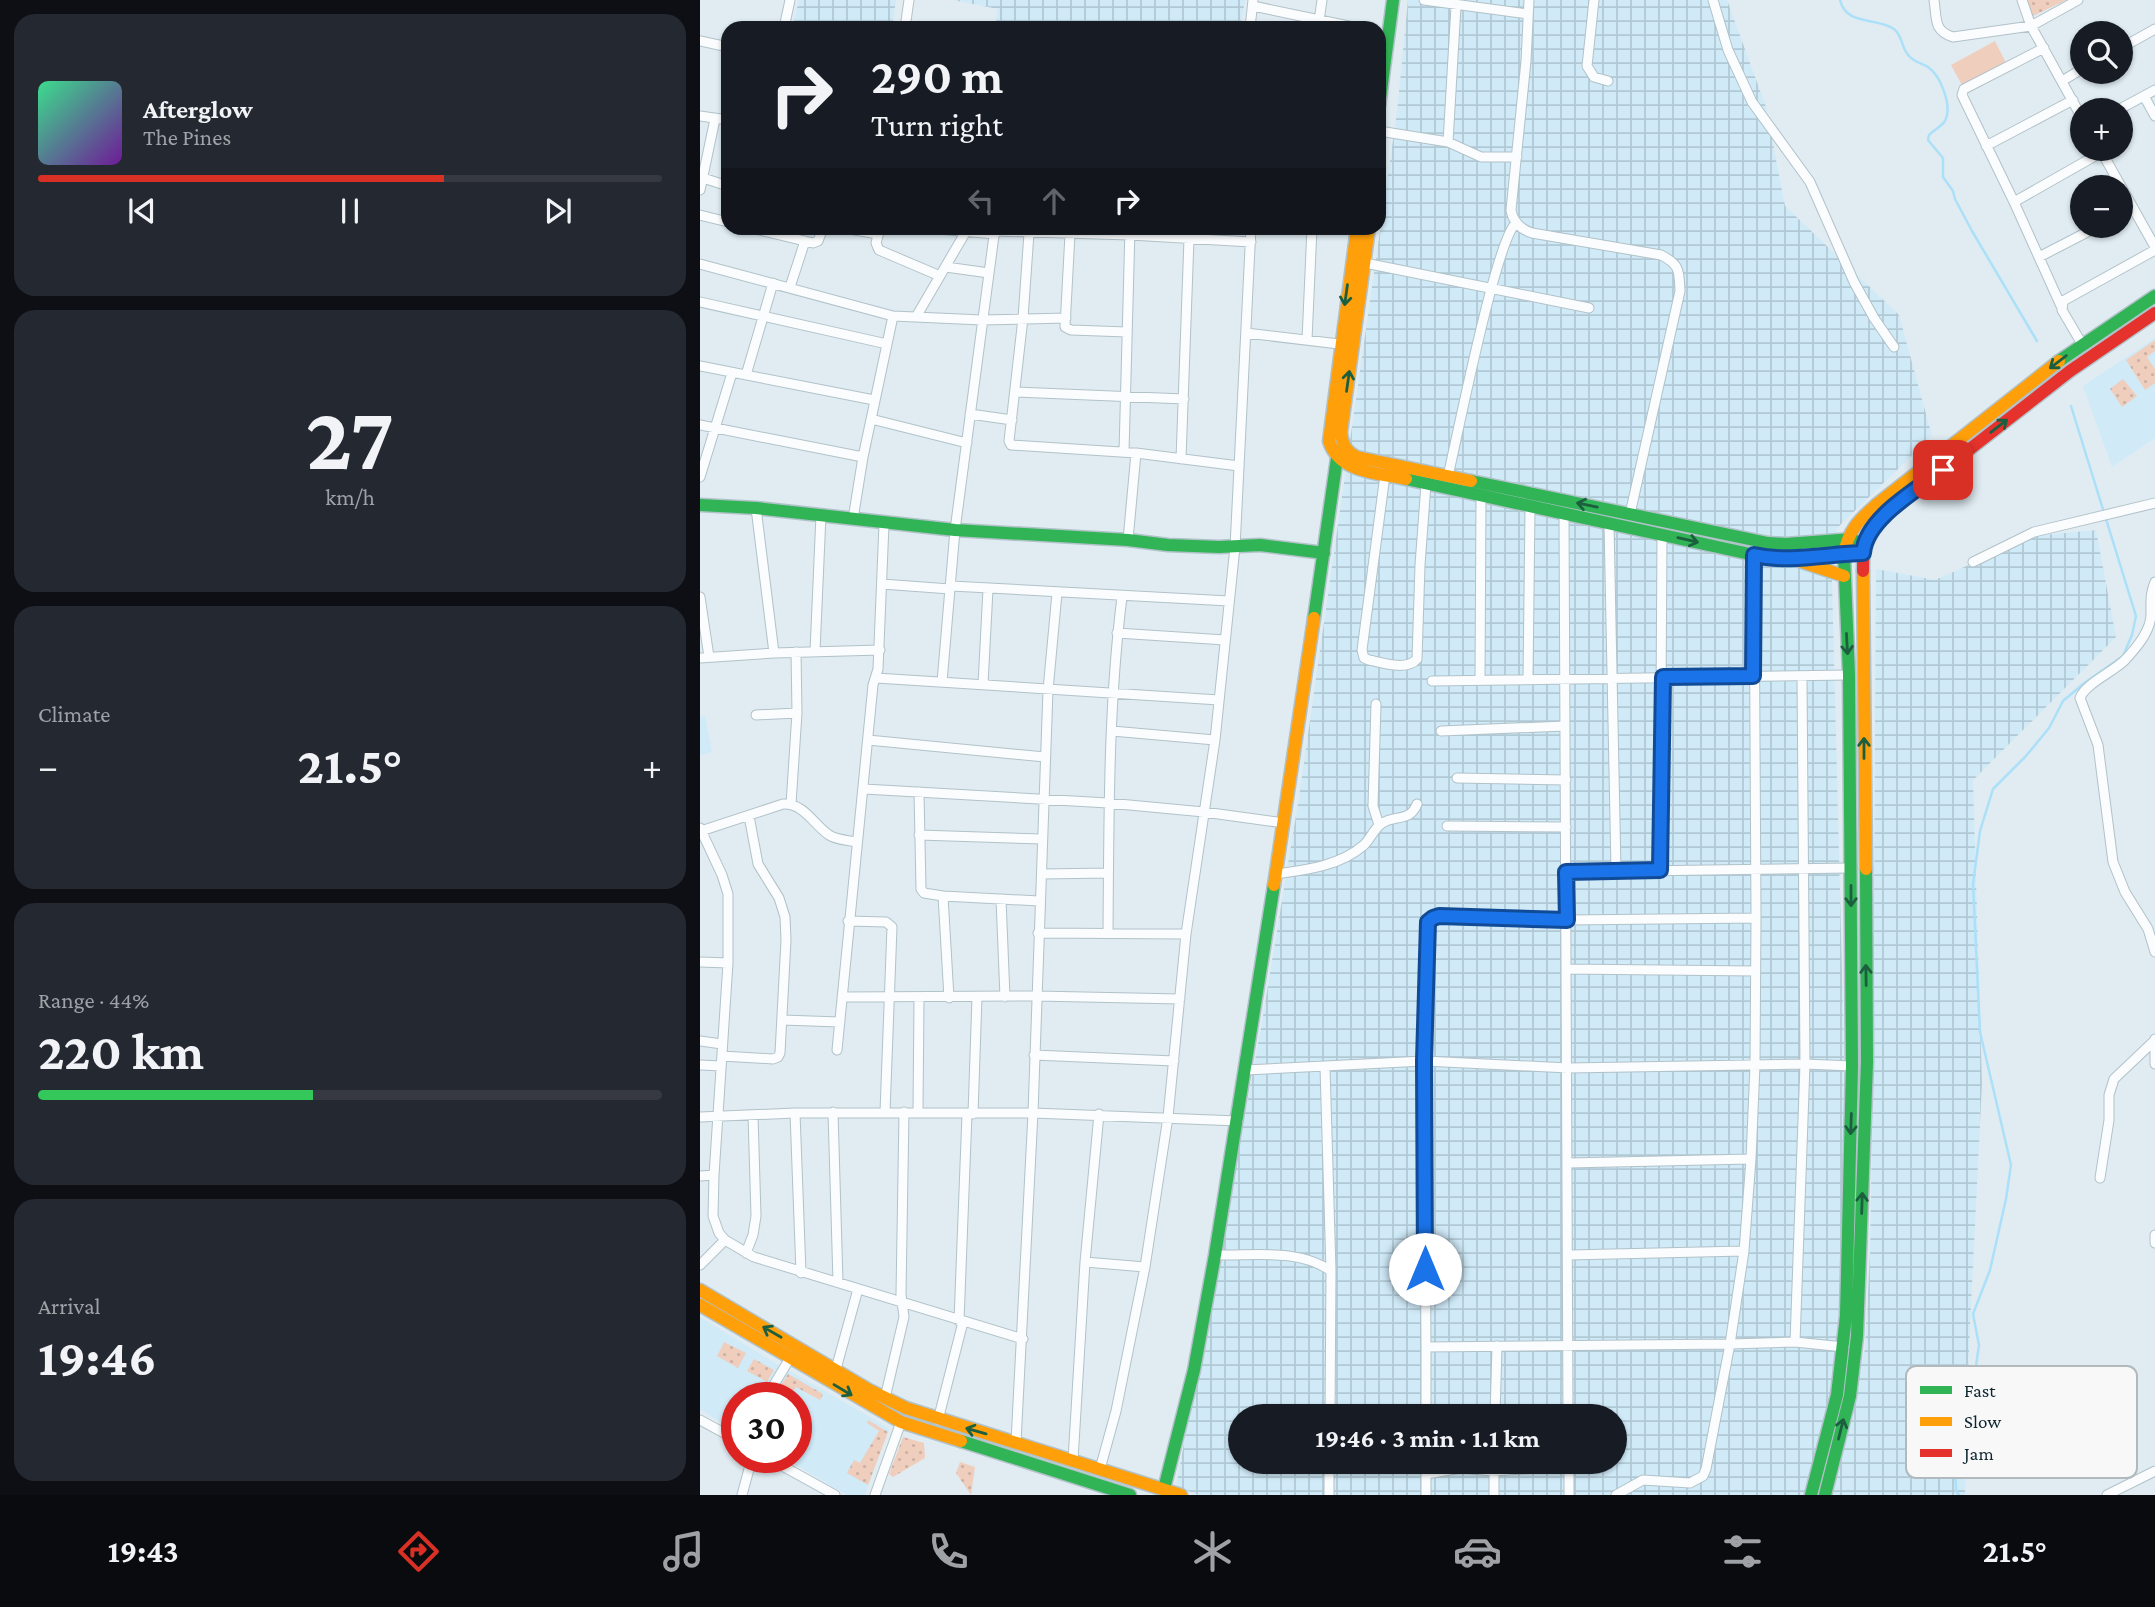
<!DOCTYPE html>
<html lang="en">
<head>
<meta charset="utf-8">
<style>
	:root { --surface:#171b24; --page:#242831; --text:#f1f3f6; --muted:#9ea1a6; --line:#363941; --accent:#d93025 }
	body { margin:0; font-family:"Crimson Pro",serif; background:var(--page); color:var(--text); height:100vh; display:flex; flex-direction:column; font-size:26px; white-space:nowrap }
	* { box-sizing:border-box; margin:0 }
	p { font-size:23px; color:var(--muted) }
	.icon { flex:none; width:38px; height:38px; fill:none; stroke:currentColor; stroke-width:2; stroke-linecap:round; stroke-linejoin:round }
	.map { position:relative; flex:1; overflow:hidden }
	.drawer { display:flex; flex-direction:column; gap:14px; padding:14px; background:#0d0f14; width:700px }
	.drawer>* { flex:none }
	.banner { position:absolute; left:21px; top:21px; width:665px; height:214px; border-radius:21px; box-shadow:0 2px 5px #0004; background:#171b24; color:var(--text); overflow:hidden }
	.buttons { position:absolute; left:1370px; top:21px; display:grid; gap:14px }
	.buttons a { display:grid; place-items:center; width:63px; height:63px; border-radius:50%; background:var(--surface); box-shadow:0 2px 5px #0004; font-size:35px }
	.speed { position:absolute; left:21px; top:1382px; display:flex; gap:14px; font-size:35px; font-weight:700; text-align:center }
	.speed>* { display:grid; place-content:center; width:91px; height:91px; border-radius:50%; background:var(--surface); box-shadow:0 2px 5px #0004; line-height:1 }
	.speed .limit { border:10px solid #d22; background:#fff; color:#111 }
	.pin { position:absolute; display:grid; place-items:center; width:60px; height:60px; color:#fff; margin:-30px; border-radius:14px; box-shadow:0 4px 10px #0006 }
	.me { position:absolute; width:77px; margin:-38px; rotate:0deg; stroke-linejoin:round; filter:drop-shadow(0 0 5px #0008) }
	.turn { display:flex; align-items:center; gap:24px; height:147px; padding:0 35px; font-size:32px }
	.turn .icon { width:91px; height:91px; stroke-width:2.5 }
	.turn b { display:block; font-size:49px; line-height:60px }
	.lanes { display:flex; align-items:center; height:66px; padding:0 35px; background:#0003; justify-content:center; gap:35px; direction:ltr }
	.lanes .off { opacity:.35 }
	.big { font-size:52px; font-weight:700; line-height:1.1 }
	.drawer .widget { flex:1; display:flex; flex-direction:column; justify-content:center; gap:10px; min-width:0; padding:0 24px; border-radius:21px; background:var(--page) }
	.drawer .dial { align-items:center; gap:0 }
	.dial b { font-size:91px; line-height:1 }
	.song { display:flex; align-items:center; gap:21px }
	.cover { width:84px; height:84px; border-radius:10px; background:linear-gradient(135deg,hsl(150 70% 55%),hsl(280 70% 35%)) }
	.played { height:7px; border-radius:4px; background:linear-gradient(90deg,var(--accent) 65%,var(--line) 65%) }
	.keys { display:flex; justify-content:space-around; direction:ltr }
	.heat { display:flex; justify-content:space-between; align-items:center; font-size:38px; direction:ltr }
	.charge { height:10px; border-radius:5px; background:linear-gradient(90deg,#34c759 44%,var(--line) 0) }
	.trip { position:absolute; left:528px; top:1404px; width:399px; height:70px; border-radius:35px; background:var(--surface); box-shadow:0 2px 5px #0004; font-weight:700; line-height:70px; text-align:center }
	.menu { display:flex; height:112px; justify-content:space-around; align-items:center; background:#090b0e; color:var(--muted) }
	.menu .icon { width:49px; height:49px }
	.menu .active { color:var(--accent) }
	.menu b { font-size:32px; color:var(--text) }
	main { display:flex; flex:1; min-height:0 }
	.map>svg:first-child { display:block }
	.built { fill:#d0eaf8 }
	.industrial { fill:url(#industrial-grid); fill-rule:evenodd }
	.green { fill:url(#green-dots) }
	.pitch { fill:#f0cebd }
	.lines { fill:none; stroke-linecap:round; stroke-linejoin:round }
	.stream { stroke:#abe0f8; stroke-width:2.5 }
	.street-casing { stroke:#b1c2c9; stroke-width:11 }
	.fast-casing { stroke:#b1c2c9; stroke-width:15 }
	.slow-casing { stroke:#b1c2c9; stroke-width:15 }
	.jam-casing { stroke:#b1c2c9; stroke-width:15 }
	.street { stroke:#fafcfd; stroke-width:9 }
	.fast { stroke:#30b455; stroke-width:12 }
	.slow { stroke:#ff9f0a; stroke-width:12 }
	.jam { stroke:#e5322d; stroke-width:12 }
	.oneway { stroke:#1c5f3f }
	.route-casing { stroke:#114b97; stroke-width:18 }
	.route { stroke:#1a73e8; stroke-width:12 }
	.key { fill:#f8f8f8; stroke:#b2b9bc; stroke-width:2 }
	.key-label { font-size:19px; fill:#0e2630 }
</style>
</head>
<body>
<main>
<section class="drawer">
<div class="widget">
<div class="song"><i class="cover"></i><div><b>Afterglow</b><p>The Pines</p></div></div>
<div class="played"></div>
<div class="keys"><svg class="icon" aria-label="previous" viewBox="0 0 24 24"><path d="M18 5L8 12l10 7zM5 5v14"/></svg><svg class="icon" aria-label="pause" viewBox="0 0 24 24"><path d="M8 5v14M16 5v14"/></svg><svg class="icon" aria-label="next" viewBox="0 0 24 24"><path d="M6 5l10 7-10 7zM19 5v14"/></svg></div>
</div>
<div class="widget dial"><b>27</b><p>km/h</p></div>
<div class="widget"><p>Climate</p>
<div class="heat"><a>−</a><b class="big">21.5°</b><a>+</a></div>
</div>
<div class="widget"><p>Range · 44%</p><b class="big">220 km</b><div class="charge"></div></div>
<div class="widget"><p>Arrival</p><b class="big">19:46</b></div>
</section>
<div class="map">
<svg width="1455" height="1495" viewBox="0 0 1455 1495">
	<defs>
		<pattern id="industrial-grid" width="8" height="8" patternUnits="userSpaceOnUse" patternTransform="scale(1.75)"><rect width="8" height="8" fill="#d0eaf8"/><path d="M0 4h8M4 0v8" fill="none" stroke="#b1c9d5"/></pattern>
		<pattern id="green-dots" width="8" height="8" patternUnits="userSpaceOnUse" patternTransform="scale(1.75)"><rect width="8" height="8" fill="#f0cebd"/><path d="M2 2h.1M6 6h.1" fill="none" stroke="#cdb1a3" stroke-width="1.8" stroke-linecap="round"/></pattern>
	</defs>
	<rect width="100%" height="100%" fill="#e0ecf2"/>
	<path class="built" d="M 1455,338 L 1455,438 L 1412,467 L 1383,386 Z
		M 5,716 L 12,752 L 0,755 L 0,717 Z
		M 0,1317 L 80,1366 L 58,1398 L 37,1398 L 36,1432 L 0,1409 Z
		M 88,1370 L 189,1428 L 165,1495 L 147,1495 L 84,1458 L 96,1458 L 96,1398 L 72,1398 Z"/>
	<path class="industrial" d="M 99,0 L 196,0 L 192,28 L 92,28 Z
		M 253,0 L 545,0 L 540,28 L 295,28 L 298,9 Z
		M 708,0 L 1027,0 L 1066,107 L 1085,206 L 1199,315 L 1232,436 L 1137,528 L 1132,580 L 1144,1049 L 1141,1361 L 1104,1495 L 498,1495 L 476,1486 L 562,1022 L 599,797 L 697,112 ZM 541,1416 L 915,1416 L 915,1461 L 541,1461 Z
		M 1396,530 L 1416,637 L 1273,780 L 1282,1083 L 1269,1347 L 1265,1495 L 1129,1495 L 1165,1349 L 1170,1253 L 1173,1065 L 1176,569 L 1235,580 L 1334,536 Z"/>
	<path class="green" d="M 1327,0 L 1366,0 L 1331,17 Z
		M 1455,340 L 1455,351 L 1447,357 L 1455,369 L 1455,383 L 1445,390 L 1426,360 Z
		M 1423,379 L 1437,396 L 1422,407 L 1410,389 Z
		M 24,1342 L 46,1353 L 38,1368 L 17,1356 Z
		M 54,1359 L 74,1370 L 67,1382 L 47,1371 Z
		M 88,1374 L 123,1394 L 120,1400 L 96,1387 L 89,1398 L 73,1398 Z
		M 168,1420 L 188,1432 L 168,1485 L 147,1473 L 154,1460 L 160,1463 L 179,1431 L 167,1423 Z
		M 203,1437 L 224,1443 L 225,1458 L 193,1477 L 189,1474 Z
		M 260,1462 L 275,1467 L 271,1495 L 256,1473 Z"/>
	<path class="pitch" d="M 1295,41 L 1306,63 L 1263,87 L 1251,65 Z"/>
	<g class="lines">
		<path class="stream" d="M 1140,0 C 1146,26 1177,17 1194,29 C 1203,36 1201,48 1209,56 C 1214,62 1221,63 1228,67 C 1240,75 1253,106 1245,121 C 1242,126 1234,130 1229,135 L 1228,140 L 1243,158 L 1243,177 L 1253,191 L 1255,199 L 1272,231 L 1337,341
			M 1259,1495 L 1256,1491 L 1255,1466 L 1262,1444 L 1264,1418 L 1275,1373 L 1279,1345 L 1273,1314 L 1290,1270 L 1306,1199 L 1311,1165 L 1280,1032 L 1273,884 L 1280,831 L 1293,789 L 1326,756 L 1349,728 L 1363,701 L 1383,684 L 1423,656 L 1432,635 L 1436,616 L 1371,406"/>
		<g class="street-casing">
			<path id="street" d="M 724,0 L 828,14
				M 829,0 L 826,61 L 811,210 C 813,222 820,229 832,233 L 961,255 C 980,265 979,270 980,291 L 930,514
				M 894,0 L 887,66 L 894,77 L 908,81
				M 1013,0 L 1028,50 L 1052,102 L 1110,182 L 1154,282 L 1174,318 L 1194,347
				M 1234,0 C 1237,18 1233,31 1253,37 L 1331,26 L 1378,0
				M 1322,0 L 1331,26 L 1382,118
				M 553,6 L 658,28
				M 84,28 L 90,0
				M 205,28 L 209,0
				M 550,28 L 553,0
				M 618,28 L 622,0
				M 0,41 L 28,47
				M 1344,48 L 1264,89 L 1262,95 L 1314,202 L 1361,306
				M 1421,48 L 1455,29
				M 1362,81 L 1382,69
				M 1444,96 L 1455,116
				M 1418,110 L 1455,90
				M 0,116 L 28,120
				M 679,131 L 748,142 L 781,157 L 817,157
				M 748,142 L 756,6
				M 1286,146 L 1373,100
				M 1400,149 L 1455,247
				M 3,178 L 28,186
				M 0,190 L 15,119
				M 1314,202 L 1402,152
				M 1421,214 L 1433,208
				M 0,215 L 28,222
				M 51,228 L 113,243 L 118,241 L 123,228
				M 143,228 L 178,234
				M 180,228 L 176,243 L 179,250 L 240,276
				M 226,228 L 295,234
				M 295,231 L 430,235 L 551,242
				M 329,233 L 323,318 L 309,441 L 311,445 L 436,453 L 539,466
				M 370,234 L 365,327 L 371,330 L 427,332
				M 1339,257 L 1399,226
				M 665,263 L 889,308
				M 0,264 L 193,316 L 282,320 L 366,318
				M 246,267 L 289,273
				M 90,287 L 105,241
				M 0,302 L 187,344
				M 216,317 L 265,233
				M 546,333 L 639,344
				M 607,340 L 612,228
				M 1382,344 L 1362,310 L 1363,301 L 1455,250
				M 0,366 L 174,400
				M 46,375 L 73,283
				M 315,392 L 484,399
				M 270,414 L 312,420
				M 171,419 L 267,443
				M 0,425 L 163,457
				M 424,452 L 430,228
				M 481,459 L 489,239
				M 685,475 L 662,650 L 664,658 L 669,660 C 683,663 707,671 717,659 L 720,565 L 726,484
				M 748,476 C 757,438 796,240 816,223
				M 0,477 L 32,373
				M 56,508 L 74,653
				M 864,514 L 868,1416
				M 153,519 L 163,457 L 193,316
				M 909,523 L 916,871
				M 428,540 L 436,453
				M 1273,562 L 1334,532 L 1455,503
				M 1455,582 C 1450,593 1451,602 1451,614 C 1451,631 1436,648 1425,660 C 1413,672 1385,684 1380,698 L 1398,745 L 1413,862 L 1425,892 L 1448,929 L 1455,952
				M 182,584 L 250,589
				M 251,586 L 529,601
				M 0,597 L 9,657
				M 417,633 L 525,640
				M 115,651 L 121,515
				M 0,658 L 74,653 L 180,650
				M 176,678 L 519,700
				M 828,679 L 830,507
				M 780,680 L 781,496
				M 732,681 L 1149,675
				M 242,682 L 255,530 L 295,228
				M 283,684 L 288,589
				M 676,704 L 673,806 L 679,825
				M 56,715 L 97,713
				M 412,731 L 515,740
				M 741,731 L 865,726
				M 168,740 L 345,757
				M 757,778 L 866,780
				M 164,789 L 408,803 L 504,812 L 584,823
				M 219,792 L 221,889 L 224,893 L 243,896 L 339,901
				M 91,804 L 97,713 L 96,652
				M 747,826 L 866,827
				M 0,828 L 22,875 L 28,894 L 28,963 L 14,1175 L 13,1216 L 19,1233 L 25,1240 L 54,1257 L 323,1339
				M 1,831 L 83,804 C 104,803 113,824 129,835 C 137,840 147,840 156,842
				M 219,835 L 342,839
				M 960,870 L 962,534
				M 866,872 L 1151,868
				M 342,874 L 408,873
				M 576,874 C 606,870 640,866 664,845 C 670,839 674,829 681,824 C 694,814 710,823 717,804
				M 243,896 L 249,998
				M 301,899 L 305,997
				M 148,921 L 186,922 L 192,927 L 185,1112
				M 338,933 L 486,934
				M 408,933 C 409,820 408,708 422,597
				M 0,962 L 28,963
				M 866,969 L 1055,971
				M 142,997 L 336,996 L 480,999
				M 82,1020 L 140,1022
				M 1455,1039 L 1455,1064
				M 0,1041 L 22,1044
				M 137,1050 L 173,685 L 178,669 L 184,524
				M 334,1055 L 474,1061
				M 22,1056 L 73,1059 L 78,1057 L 80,1053 L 86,940 L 85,917 L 79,898 L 58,864 L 49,816
				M 0,1065 L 21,1066
				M 625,1067 L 631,1271 L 630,1416
				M 545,1070 L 724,1061 L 868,1068 L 1105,1064 L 1152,1066
				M 133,1112 L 138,1282
				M 218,1112 L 219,998
				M 95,1113 L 101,1273
				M 273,1114 L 277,997
				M 0,1117 L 95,1113 L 333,1113 L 538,1121
				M 868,1163 L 1051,1159
				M 0,1176 L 14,1175
				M 1400,1178 L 1409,1120 L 1409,1095 L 1414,1079 L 1454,1041
				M 1455,1235 L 1455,1243
				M 46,1253 L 53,1235 L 56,1216 L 53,1115
				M 515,1255 C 553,1256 598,1248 631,1271
				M 869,1255 L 1044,1251
				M 385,1262 L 445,1267
				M 0,1265 L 25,1240
				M 259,1321 L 267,1114
				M 1095,1342 L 1105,1064 L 1102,677
				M 726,1347 L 724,1061 L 727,926 L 730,920 L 739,916 L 867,920 L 1056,918
				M 136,1369 L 158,1289
				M 66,1398 L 90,1358
				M 185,1398 L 204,1317 L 201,1294 L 204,1112
				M 726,1416 L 726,1347 L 1030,1344 L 1095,1342 L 1144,1347
				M 795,1416 L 797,1346
				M 0,1420 L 37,1440
				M 238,1420 L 263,1322
				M 316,1442 L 333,1113 L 348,690 L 357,593
				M 68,1458 L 135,1495
				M 373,1460 L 385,1262 L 399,1114
				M 726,1461 L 726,1495
				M 794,1461 L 794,1495
				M 869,1462 L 869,1495
				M 400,1469 L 416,1411 L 445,1267 L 468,1117 L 486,934 L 515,740 L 535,547 L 551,228
				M 726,1474 L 761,1468 L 793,1471 L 869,1466
				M 42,1495 L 52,1458
				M 175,1495 L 201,1422
				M 629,1495 L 629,1461
				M 916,1495 L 943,1480 L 990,1483 L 1003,1476 L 1006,1469 L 1030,1344 L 1044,1251 L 1051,1159 L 1055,1065 L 1056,918 L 1054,555
				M 1407,1495 L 1455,1471"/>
		</g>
		<g class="fast-casing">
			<path id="fast" d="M 679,106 L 693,0
				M 1359,361 L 1455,296
				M 706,479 L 1059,556 L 1093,559 L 1151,553
				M 771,481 L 1068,543 L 1086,544 L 1153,539
				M 0,505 L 56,508 L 255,530 L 428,540 L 468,545 L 519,547 L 560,545 L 624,553
				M 614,618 L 637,458 L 642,451
				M 261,1441 L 430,1495
				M 464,1489 L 494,1370 L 515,1255 L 574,885
				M 1111,1495 L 1137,1395 L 1146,1316 L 1152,1066 L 1149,675 L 1144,554
				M 1125,1495 L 1150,1396 L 1157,1336 L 1167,1062 L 1166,869"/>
		</g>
		<g class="slow-casing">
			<path id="slow" d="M 657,228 L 629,441 C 639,473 678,473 706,479
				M 669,228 L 641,432 C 642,444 646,452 657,457 L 771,481
				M 1144,554 C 1148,531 1159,520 1176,505 L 1359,361
				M 1096,560 L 1144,576
				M 1163,571 L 1166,869
				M 574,885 L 614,618
				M 0,1290 L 169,1390 L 206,1408 L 481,1495
				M 0,1305 L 201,1422 L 261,1441"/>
		</g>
		<g class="jam-casing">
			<path id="jam" d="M 1163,571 C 1163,547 1163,538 1180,519 L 1370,371 L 1455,313"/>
		</g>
		<use href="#street" class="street"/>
		<use href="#fast" class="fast"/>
		<use href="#slow" class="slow"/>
		<use href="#jam" class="jam"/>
	</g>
	<defs><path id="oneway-shaft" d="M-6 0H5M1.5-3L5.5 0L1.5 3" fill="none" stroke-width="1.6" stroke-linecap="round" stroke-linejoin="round" transform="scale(1.75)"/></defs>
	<g class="oneway">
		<use href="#oneway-shaft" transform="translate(646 295) rotate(98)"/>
		<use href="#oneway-shaft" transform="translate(1358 362) rotate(143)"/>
		<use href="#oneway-shaft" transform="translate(648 381) rotate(-82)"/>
		<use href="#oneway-shaft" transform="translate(1299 426) rotate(-38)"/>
		<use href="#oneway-shaft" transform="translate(887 505) rotate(-168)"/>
		<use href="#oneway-shaft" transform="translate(988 540) rotate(13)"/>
		<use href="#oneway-shaft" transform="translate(1147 644) rotate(87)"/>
		<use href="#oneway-shaft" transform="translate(1164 748) rotate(-90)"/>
		<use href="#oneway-shaft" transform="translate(1151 896) rotate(90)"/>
		<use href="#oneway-shaft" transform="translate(1166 975) rotate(-91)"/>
		<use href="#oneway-shaft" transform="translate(1151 1124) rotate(92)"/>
		<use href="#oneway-shaft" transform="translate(1162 1203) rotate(-88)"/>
		<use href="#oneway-shaft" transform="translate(72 1332) rotate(-150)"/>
		<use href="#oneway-shaft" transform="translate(143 1390) rotate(31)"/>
		<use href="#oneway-shaft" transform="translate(1141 1429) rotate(-76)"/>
		<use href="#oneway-shaft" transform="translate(276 1431) rotate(-164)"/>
	</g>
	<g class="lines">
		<g class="route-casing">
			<path id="route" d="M 725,1269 L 724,1061 L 728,922 L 733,918 L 739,916 L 867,920 L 866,872 L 960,870 L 963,677 L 1053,676 L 1054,555 C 1089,563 1126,554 1163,553 C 1166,518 1217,490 1243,470"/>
		</g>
		<use href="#route" class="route"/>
	</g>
	<rect x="1206" y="1366" width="231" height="112" rx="10" class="key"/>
	<rect x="1220" y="1386" width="32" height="8" fill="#30b455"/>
	<rect x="1220" y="1417" width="32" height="9" fill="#ff9f0a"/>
	<rect x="1220" y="1449" width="32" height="8" fill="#e5322d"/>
	<g class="key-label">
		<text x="1264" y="1397">Fast</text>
		<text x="1264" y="1428">Slow</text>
		<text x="1264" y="1460">Jam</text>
	</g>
</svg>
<div class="buttons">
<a><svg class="icon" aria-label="search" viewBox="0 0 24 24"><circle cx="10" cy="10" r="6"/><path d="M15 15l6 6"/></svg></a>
<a>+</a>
<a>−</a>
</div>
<div class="speed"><div class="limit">30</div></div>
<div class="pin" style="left:1243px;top:470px;background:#d93025"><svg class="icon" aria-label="arrive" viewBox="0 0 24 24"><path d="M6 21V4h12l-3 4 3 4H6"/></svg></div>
<svg class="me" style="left:725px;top:1269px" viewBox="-20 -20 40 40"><circle r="19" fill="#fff"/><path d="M0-13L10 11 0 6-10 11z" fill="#1a73e8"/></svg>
<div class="trip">19:46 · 3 min · 1.1 km</div>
<div class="banner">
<div class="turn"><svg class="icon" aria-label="right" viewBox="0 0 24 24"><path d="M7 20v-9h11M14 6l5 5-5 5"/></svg><div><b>290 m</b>Turn right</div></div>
<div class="lanes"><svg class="icon off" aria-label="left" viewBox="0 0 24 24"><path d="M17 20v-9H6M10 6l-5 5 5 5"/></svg><svg class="icon off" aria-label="ahead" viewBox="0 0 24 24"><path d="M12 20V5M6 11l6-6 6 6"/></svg><svg class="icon" aria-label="right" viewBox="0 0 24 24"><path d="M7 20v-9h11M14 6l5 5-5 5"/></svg></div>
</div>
</div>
</main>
<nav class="menu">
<b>19:43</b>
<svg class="icon active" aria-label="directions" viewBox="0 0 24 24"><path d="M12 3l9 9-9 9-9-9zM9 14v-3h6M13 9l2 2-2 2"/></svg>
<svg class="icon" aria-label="music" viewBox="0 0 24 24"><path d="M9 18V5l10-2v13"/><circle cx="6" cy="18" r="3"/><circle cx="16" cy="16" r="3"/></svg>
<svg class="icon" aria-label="phone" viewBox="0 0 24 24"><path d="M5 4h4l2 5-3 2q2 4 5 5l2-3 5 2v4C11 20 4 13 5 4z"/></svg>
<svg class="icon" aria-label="climate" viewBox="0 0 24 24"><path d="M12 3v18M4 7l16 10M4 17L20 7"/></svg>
<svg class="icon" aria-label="car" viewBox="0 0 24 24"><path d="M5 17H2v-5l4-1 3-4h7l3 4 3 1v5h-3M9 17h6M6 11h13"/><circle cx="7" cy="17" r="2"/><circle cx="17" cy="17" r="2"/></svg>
<svg class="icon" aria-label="filters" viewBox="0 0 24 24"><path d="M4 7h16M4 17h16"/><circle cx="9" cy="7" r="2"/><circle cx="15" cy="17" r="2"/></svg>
<b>21.5°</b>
</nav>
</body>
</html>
